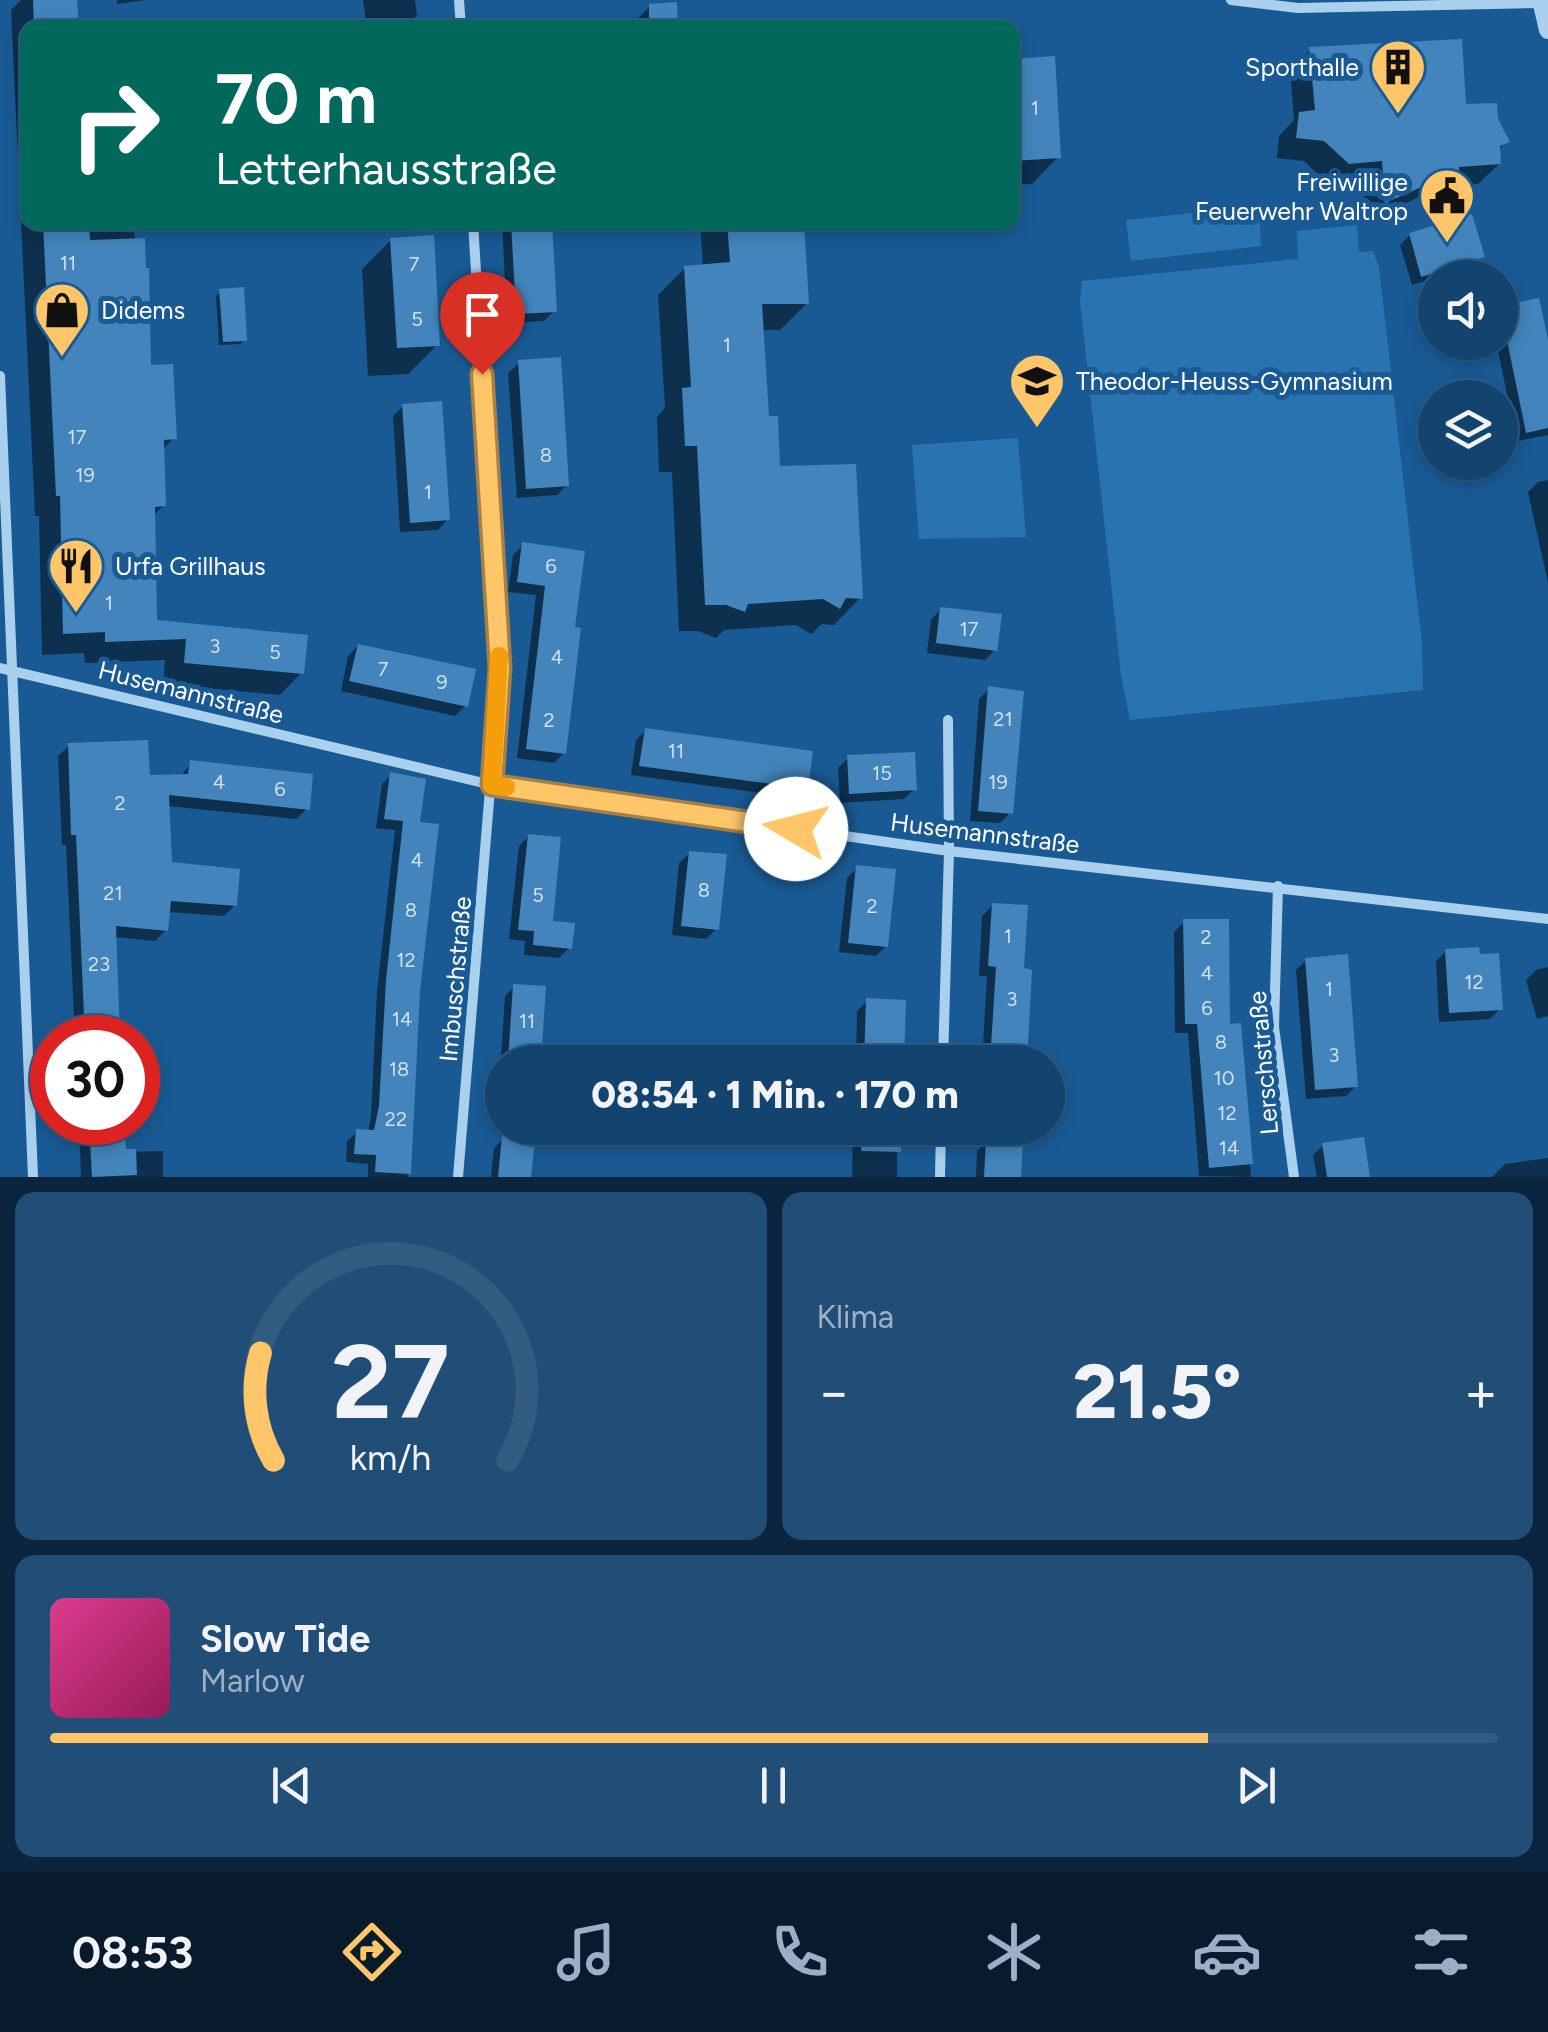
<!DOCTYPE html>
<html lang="de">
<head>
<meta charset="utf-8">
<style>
	:root { --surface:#13446f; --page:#204e77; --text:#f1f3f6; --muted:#9db0c3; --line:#325c82; --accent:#ffc569 }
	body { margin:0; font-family:Figtree,sans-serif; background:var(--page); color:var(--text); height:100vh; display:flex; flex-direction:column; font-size:38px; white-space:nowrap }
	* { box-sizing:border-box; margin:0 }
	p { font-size:32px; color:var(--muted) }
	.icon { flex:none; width:55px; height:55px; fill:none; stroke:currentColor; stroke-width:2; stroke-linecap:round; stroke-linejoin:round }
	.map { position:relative; height:1177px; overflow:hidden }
	.panel { display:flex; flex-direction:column; gap:15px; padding:15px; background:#0a253d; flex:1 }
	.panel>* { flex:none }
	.hud { position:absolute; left:20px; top:20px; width:1000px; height:210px; border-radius:20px; box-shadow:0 5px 15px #0003,0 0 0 2px var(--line); background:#00695c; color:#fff; overflow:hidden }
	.tools { position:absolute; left:1418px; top:260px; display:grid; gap:20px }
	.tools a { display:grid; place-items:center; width:100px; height:100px; border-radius:50%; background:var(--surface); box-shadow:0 5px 15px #0003,0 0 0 2px var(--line); font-size:50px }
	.speed { position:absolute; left:30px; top:1015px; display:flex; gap:20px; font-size:50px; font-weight:700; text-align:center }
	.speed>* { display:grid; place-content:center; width:130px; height:130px; border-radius:50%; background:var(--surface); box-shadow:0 5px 15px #0003,0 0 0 2px var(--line); line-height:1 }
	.speed .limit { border:15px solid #d22; background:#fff; color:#111 }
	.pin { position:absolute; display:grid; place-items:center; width:85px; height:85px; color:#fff; margin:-102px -42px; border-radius:50% 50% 50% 0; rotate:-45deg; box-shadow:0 0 10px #0007 }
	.pin .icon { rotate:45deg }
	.me { position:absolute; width:110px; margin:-55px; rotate:278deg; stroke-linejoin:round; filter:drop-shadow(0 0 8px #0008) }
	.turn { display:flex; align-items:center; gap:35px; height:210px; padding:0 30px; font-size:45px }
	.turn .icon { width:130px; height:130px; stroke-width:2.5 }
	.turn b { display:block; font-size:70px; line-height:85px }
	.big { font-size:75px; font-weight:800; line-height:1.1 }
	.panel .widget { flex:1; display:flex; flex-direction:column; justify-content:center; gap:15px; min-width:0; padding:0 35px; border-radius:20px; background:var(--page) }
	.panel .dial { align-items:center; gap:0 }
	.dial svg { height:260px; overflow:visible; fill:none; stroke:var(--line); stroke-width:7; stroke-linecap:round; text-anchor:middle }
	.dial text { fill:var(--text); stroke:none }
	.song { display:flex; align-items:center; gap:30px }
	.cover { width:120px; height:120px; border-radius:15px; background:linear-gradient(135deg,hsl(330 70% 55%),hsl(330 70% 35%)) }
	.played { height:10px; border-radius:5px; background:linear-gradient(90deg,var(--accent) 80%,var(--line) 80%) }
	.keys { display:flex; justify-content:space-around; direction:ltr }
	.heat { display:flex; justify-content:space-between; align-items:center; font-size:55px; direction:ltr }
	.panel .tiles { flex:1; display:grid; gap:15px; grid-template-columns:1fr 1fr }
	.widget:last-child { grid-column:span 2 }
	.trip { position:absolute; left:485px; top:1045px; width:580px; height:100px; border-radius:50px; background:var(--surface); box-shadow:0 5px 15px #0003,0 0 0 2px var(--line); font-weight:800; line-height:100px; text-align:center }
	.menu { display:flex; height:160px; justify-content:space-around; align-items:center; background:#081b2c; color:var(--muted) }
	.menu .icon { width:70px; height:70px }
	.menu .active { color:var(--accent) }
	.menu b { font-size:45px; color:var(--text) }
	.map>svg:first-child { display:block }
	.green { fill:#2973b0 }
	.shadow { fill:#0007 }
	.building { fill:#4284bb }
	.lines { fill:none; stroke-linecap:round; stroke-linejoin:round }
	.minor { stroke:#aad0f0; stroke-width:10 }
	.tertiary { stroke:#aad0f0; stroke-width:18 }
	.route-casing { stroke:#a68044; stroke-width:25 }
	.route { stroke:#ffc569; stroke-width:18 }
	.slow { stroke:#f59e0b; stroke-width:18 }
	.labels { text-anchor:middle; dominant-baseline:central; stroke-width:10; stroke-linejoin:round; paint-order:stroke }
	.number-label { font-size:20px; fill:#d0e0ee }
	.poi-label { font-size:25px; fill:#fff; stroke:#195a94; text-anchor:start }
	.street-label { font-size:25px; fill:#fff; stroke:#195a94 }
</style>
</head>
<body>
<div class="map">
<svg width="1548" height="1177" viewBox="0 0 1548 1177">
	<rect width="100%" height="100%" fill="#195a94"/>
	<path class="green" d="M 1259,206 L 1261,246 L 1131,261 L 1126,220 Z
		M 1357,225 L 1359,252 L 1373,251 L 1379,267 L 1422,643 L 1423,690 L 1130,720 L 1121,675 L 1080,302 L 1082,281 L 1298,259 L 1297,231 Z
		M 1018,438 L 1026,537 L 919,539 L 912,445 Z"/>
	<path class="shadow" d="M 21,0 L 75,0 L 76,28 L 28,28 L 28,222 L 133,222 L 149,367 L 174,438 L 162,450 L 164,505 L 153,516 L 154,623 L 301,673 L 280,695 L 163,684 L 165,660 L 85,663 L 84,653 L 42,655 L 39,516 L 35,516 L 11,10 Z
		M 117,0 L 145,0 L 117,4 Z
		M 363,0 L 415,0 L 417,15 L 407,25 L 367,28 Z
		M 650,6 L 676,26 L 765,23 L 766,28 L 629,28 Z
		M 539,20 L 540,28 L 493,28 L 498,22 Z
		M 1012,49 L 1013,61 L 1058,157 L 1032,184 L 1012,185 Z
		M 1310,50 L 1463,107 L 1507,141 L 1498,150 L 1499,164 L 1478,184 L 1446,186 L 1436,196 L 1421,196 L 1366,222 L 1363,180 L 1328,184 L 1304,161 L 1277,158 L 1279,136 L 1294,120 L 1290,70 Z
		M 502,222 L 550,222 L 554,311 L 544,321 L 507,323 Z
		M 700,222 L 801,222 L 807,303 L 780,330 L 761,330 L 767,419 L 778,469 L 860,598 L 834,625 L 822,624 L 811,634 L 796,625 L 724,630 L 716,638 L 698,631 L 679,631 L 672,472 L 659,472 L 657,417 L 665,408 L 658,295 L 685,268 L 703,267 Z
		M 1410,235 L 1482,257 L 1472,267 L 1412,285 L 1400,245 Z
		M 391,240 L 437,345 L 408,374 L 368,376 L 362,269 Z
		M 221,291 L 245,340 L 240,344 L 219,345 L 216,296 Z
		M 1501,309 L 1548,351 L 1548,435 L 1517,441 L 1496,342 L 1500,342 Z
		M 519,363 L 567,485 L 557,495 L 517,498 L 508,373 Z
		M 403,406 L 448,519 L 438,530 L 400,532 L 393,416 Z
		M 1548,480 L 1548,583 L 1528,492 L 1538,482 Z
		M 523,545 L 572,629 L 564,753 L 554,763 L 517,758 L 536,595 L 508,592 L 513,555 Z
		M 941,609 L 995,650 L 985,660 L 927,653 L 931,620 Z
		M 358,646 L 465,706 L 455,716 L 341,691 L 348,656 Z
		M 989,689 L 1010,813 L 1000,823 L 970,821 L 979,699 Z
		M 646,730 L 806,788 L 796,798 L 631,775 L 636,740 Z
		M 69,746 L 147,778 L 180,777 L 191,763 L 307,809 L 296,819 L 167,806 L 170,865 L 235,905 L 224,916 L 167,912 L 166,930 L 155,941 L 114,937 L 118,1038 L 75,1038 L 66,845 L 62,845 L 58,756 Z
		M 848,758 L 914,789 L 904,799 L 840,803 L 838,768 Z
		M 391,775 L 417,824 L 418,990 L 408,1177 L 368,1177 L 368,1164 L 346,1162 L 347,1141 L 357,1132 L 368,1132 L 371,1117 L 377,991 L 395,830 L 376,828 L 382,784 Z
		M 529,836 L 550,923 L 569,948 L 559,958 L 524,955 L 525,941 L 509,939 L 519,846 Z
		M 690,853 L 716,929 L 706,939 L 672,935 L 679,863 Z
		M 857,868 L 886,946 L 876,956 L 839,952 L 847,878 Z
		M 992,906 L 1022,971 L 1030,972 L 1025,1062 L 982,1062 L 987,976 L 979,976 L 982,916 Z
		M 1184,922 L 1227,1026 L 1239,1026 L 1251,1177 L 1199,1176 L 1188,1033 L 1175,1033 L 1174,932 Z
		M 1446,951 L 1500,1009 L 1490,1019 L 1439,1022 L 1436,961 Z
		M 1306,960 L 1356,1086 L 1346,1096 L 1306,1099 L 1296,970 Z
		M 1548,967 L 1548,1016 L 1537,1019 L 1526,980 L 1536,970 Z
		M 514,987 L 539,1060 L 558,1062 L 502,1062 L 502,1089 L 499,1088 L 505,996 Z
		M 867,1001 L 904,1002 L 901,1062 L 856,1062 L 857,1011 Z
		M 79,1122 L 122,1122 L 123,1152 L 163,1151 L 163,1177 L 81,1177 Z
		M 504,1128 L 534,1128 L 528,1177 L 491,1177 L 494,1148 L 504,1138 Z
		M 853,1128 L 897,1128 L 897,1177 L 852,1177 Z
		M 987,1141 L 1018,1177 L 976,1177 L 977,1151 Z
		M 1324,1145 L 1367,1177 L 1317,1177 L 1313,1155 Z
		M 1548,1158 L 1548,1177 L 1492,1177 L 1505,1164 Z"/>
	<path class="building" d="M 33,0 L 77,0 L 79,28 L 34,28 Z
		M 677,2 L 678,28 L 649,28 L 649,4 Z
		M 1462,39 L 1466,104 L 1497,103 L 1498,119 L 1510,142 L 1500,146 L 1501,164 L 1459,167 L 1459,176 L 1444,177 L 1385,203 L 1382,161 L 1349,164 L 1324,141 L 1296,138 L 1299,112 L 1315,110 L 1309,47 Z
		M 1055,56 L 1061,158 L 1012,161 L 1012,59 Z
		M 1472,214 L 1485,257 L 1421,277 L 1409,233 Z
		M 43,222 L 89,222 L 90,240 L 145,238 L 146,268 L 149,268 L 151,365 L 173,364 L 177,439 L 164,440 L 166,506 L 155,507 L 157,620 L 308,635 L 304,674 L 184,663 L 186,639 L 105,642 L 105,632 L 63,634 L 60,496 L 56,496 Z
		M 511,222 L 552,222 L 557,312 L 516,314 Z
		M 727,222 L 804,222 L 809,304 L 762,304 L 769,416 L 778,416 L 780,466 L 856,464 L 863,599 L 846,598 L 840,609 L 823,599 L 748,604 L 745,612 L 726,605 L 705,605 L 697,446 L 685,446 L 682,388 L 691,387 L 684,266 L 730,262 Z
		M 434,235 L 440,346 L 397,348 L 390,238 Z
		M 244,287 L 247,341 L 223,342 L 219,289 Z
		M 1539,298 L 1548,339 L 1548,428 L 1526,433 L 1500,306 Z
		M 561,357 L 569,486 L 526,489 L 518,360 Z
		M 442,401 L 450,520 L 410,523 L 402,404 Z
		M 522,542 L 585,551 L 575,627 L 581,628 L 566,754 L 526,749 L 545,586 L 517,582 Z
		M 940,607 L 1002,614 L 997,651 L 936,643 Z
		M 358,644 L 476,669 L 468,707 L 349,681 Z
		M 988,686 L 1024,691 L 1013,814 L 978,811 Z
		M 645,728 L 813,751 L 808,789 L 639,766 Z
		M 148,740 L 150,775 L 188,774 L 190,760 L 313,774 L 310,810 L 169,795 L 172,862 L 240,869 L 237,906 L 171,901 L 168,931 L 116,926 L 120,1038 L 85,1038 L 76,835 L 71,835 L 68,743 Z
		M 915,752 L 917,790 L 849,794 L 847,755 Z
		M 390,772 L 426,779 L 420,822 L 439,824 L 420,991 L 411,1174 L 375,1172 L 376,1155 L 354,1154 L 356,1129 L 374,1130 L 379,1106 L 386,980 L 403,821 L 384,819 Z
		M 528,834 L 561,837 L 553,921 L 575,923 L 572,949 L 533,945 L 534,931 L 518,930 Z
		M 689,851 L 727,854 L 719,930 L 681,926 Z
		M 856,865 L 896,869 L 888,947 L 848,943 Z
		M 992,903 L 1028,905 L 1024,968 L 1032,970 L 1027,1062 L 990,1062 L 996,967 L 988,966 Z
		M 1183,919 L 1229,919 L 1230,1024 L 1241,1023 L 1253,1164 L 1209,1168 L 1197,1024 L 1185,1024 Z
		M 1479,947 L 1480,954 L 1499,953 L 1503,1010 L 1449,1013 L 1445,949 Z
		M 1348,954 L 1358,1087 L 1315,1090 L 1305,958 Z
		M 513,984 L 546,986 L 541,1062 L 508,1062 Z
		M 866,998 L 906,1000 L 904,1062 L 864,1062 Z
		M 89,1122 L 124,1122 L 126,1149 L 136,1149 L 137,1175 L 92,1177 Z
		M 862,1128 L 901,1128 L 901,1152 L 861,1151 Z
		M 502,1136 L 535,1140 L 531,1177 L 498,1177 Z
		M 1364,1137 L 1370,1177 L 1327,1177 L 1322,1143 Z
		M 986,1138 L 1023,1140 L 1021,1177 L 984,1177 Z"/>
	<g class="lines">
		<path class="minor" d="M 459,0 L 461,28
			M 1231,0 L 1298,8 L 1542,3
			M 0,376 L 33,1177
			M 0,668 L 492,785 L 949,851 L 1548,919
			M 1278,886 L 1274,1027 L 1294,1177
			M 943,1062 L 949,851 L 948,720
			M 458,1177 L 500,668 L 473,222
			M 940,1177 L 941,1128"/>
		<path class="tertiary" d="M 1541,0 L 1548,30"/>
	</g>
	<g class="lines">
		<g class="route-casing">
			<path id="route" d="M 482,374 L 500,668 L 492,785 L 796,829"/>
		</g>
		<use href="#route" class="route"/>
		<path class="slow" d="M 499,656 L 492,785 L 506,787"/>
	</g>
	<defs>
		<g id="building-pin" transform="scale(2.875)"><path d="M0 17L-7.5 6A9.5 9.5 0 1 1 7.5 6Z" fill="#ffc569" stroke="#195a94"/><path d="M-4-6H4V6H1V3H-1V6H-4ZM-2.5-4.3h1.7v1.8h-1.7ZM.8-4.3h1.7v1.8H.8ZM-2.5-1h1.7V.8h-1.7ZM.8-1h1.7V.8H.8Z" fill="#111"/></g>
		<g id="civic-pin" transform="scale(2.875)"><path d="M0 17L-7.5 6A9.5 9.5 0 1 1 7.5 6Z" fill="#ffc569" stroke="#195a94"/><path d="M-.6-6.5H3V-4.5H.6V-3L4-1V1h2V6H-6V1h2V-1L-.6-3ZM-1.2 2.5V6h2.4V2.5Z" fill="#111"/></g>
		<g id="shop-pin" transform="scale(2.875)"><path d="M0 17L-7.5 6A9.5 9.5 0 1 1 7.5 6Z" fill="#ffc569" stroke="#195a94"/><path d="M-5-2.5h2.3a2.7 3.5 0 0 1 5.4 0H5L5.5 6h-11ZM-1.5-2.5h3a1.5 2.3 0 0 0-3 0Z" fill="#111"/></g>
		<g id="school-pin" transform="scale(2.875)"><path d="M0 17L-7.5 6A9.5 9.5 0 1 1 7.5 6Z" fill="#ffc569" stroke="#195a94"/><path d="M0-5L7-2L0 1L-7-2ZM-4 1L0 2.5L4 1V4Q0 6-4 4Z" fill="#111"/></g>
		<g id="restaurant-pin" transform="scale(2.875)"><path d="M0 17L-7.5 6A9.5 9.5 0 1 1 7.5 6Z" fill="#ffc569" stroke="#195a94"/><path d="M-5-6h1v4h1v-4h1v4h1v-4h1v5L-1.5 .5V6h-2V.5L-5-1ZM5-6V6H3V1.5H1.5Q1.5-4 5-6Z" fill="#111"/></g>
	</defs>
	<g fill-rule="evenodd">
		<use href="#building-pin" x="1398" y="67"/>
		<use href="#civic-pin" x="1447" y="196"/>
		<use href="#shop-pin" x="62" y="310"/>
		<use href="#school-pin" x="1037" y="381"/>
		<use href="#restaurant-pin" x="76" y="566"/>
	</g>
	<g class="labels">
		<g class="number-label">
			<text x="1035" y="108">1</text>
			<text x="68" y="263">11</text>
			<text x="414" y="264">7</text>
			<text x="417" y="319">5</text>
			<text x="727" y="345">1</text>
			<text x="77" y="437">17</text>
			<text x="546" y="455">8</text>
			<text x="85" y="475">19</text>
			<text x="428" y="492">1</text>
			<text x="551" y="566">6</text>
			<text x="109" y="603">1</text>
			<text x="969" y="629">17</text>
			<text x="215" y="646">3</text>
			<text x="275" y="652">5</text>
			<text x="557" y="657">4</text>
			<text x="383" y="669">7</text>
			<text x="442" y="682">9</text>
			<text x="1003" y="719">21</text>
			<text x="549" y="720">2</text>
			<text x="676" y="751">11</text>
			<text x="882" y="773">15</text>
			<text x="219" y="782">4</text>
			<text x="998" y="782">19</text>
			<text x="280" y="789">6</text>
			<text x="120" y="803">2</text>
			<text x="417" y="860">4</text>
			<text x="704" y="890">8</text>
			<text x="113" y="893">21</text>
			<text x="538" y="895">5</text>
			<text x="872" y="906">2</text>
			<text x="411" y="910">8</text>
			<text x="1008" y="936">1</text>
			<text x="1206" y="937">2</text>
			<text x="406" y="960">12</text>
			<text x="99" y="964">23</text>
			<text x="1207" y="973">4</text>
			<text x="1474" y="982">12</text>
			<text x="1329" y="989">1</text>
			<text x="1012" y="999">3</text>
			<text x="1207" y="1008">6</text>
			<text x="402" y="1019">14</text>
			<text x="527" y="1021">11</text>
			<text x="1221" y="1042">8</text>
			<text x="1334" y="1055">3</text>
			<text x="399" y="1069">18</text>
			<text x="1224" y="1078">10</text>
			<text x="1227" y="1113">12</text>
			<text x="396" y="1119">22</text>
			<text x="1229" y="1148">14</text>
		</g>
		<g class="poi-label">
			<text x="1359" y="67" text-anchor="end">Sporthalle</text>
			<text x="1408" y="182" text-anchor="end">Freiwillige<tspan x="1408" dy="29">Feuerwehr Waltrop</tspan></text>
			<text x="101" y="310">Didems</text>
			<text x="1076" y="381">Theodor-Heuss-Gymnasium</text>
			<text x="115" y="566">Urfa Grillhaus</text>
		</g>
		<g class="street-label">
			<text transform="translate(191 692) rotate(14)">Husemannstraße</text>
			<text transform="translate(985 833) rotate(7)">Husemannstraße</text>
			<text transform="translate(455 979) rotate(-85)">Imbuschstraße</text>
			<text transform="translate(1263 1063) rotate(-95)">Lerschstraße</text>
		</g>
	</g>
</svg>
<div class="tools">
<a><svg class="icon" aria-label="sound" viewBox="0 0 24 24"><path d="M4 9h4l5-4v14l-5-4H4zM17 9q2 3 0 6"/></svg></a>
<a><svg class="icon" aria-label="layers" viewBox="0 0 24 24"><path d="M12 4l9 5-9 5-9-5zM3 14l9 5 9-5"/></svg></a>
</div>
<div class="speed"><div class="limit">30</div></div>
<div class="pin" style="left:482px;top:374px;background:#d93025"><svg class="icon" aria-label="arrive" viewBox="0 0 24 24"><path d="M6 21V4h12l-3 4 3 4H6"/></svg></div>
<svg class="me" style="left:796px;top:829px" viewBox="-20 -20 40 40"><circle r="19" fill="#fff"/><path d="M0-13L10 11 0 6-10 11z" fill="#ffc569"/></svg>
<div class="trip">08:54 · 1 Min. · 170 m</div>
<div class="hud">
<div class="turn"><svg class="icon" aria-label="right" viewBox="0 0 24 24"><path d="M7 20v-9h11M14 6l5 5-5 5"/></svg><div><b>70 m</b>Letterhausstraße</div></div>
</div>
</div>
<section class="panel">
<div class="tiles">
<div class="widget dial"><svg viewBox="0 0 100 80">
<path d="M14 69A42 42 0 1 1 86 69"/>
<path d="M14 69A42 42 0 0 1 10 36" stroke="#ffc569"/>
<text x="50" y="56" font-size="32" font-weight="700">27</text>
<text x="50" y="72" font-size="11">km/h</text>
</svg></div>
<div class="widget"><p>Klima</p>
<div class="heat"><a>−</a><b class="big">21.5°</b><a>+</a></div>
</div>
<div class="widget">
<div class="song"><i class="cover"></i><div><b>Slow Tide</b><p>Marlow</p></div></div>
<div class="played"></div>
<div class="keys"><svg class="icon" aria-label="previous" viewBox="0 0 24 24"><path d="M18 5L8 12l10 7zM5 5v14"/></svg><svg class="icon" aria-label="pause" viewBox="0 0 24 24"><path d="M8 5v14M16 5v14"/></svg><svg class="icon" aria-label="next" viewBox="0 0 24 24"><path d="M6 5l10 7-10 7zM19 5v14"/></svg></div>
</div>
</div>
</section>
<nav class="menu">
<b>08:53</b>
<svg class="icon active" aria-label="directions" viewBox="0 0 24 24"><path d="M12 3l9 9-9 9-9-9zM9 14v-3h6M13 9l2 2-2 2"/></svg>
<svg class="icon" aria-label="music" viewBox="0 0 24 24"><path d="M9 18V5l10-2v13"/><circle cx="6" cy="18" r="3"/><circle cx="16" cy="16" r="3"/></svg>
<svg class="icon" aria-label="phone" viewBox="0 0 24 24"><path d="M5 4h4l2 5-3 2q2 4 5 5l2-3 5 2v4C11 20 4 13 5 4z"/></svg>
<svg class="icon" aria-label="climate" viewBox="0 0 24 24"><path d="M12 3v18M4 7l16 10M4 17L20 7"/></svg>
<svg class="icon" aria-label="car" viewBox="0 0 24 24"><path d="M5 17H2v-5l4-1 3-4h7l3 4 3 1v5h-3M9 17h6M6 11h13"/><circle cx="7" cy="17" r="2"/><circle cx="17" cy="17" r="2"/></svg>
<svg class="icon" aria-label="filters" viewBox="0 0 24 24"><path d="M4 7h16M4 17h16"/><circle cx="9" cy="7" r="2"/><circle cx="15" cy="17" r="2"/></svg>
</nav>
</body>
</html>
